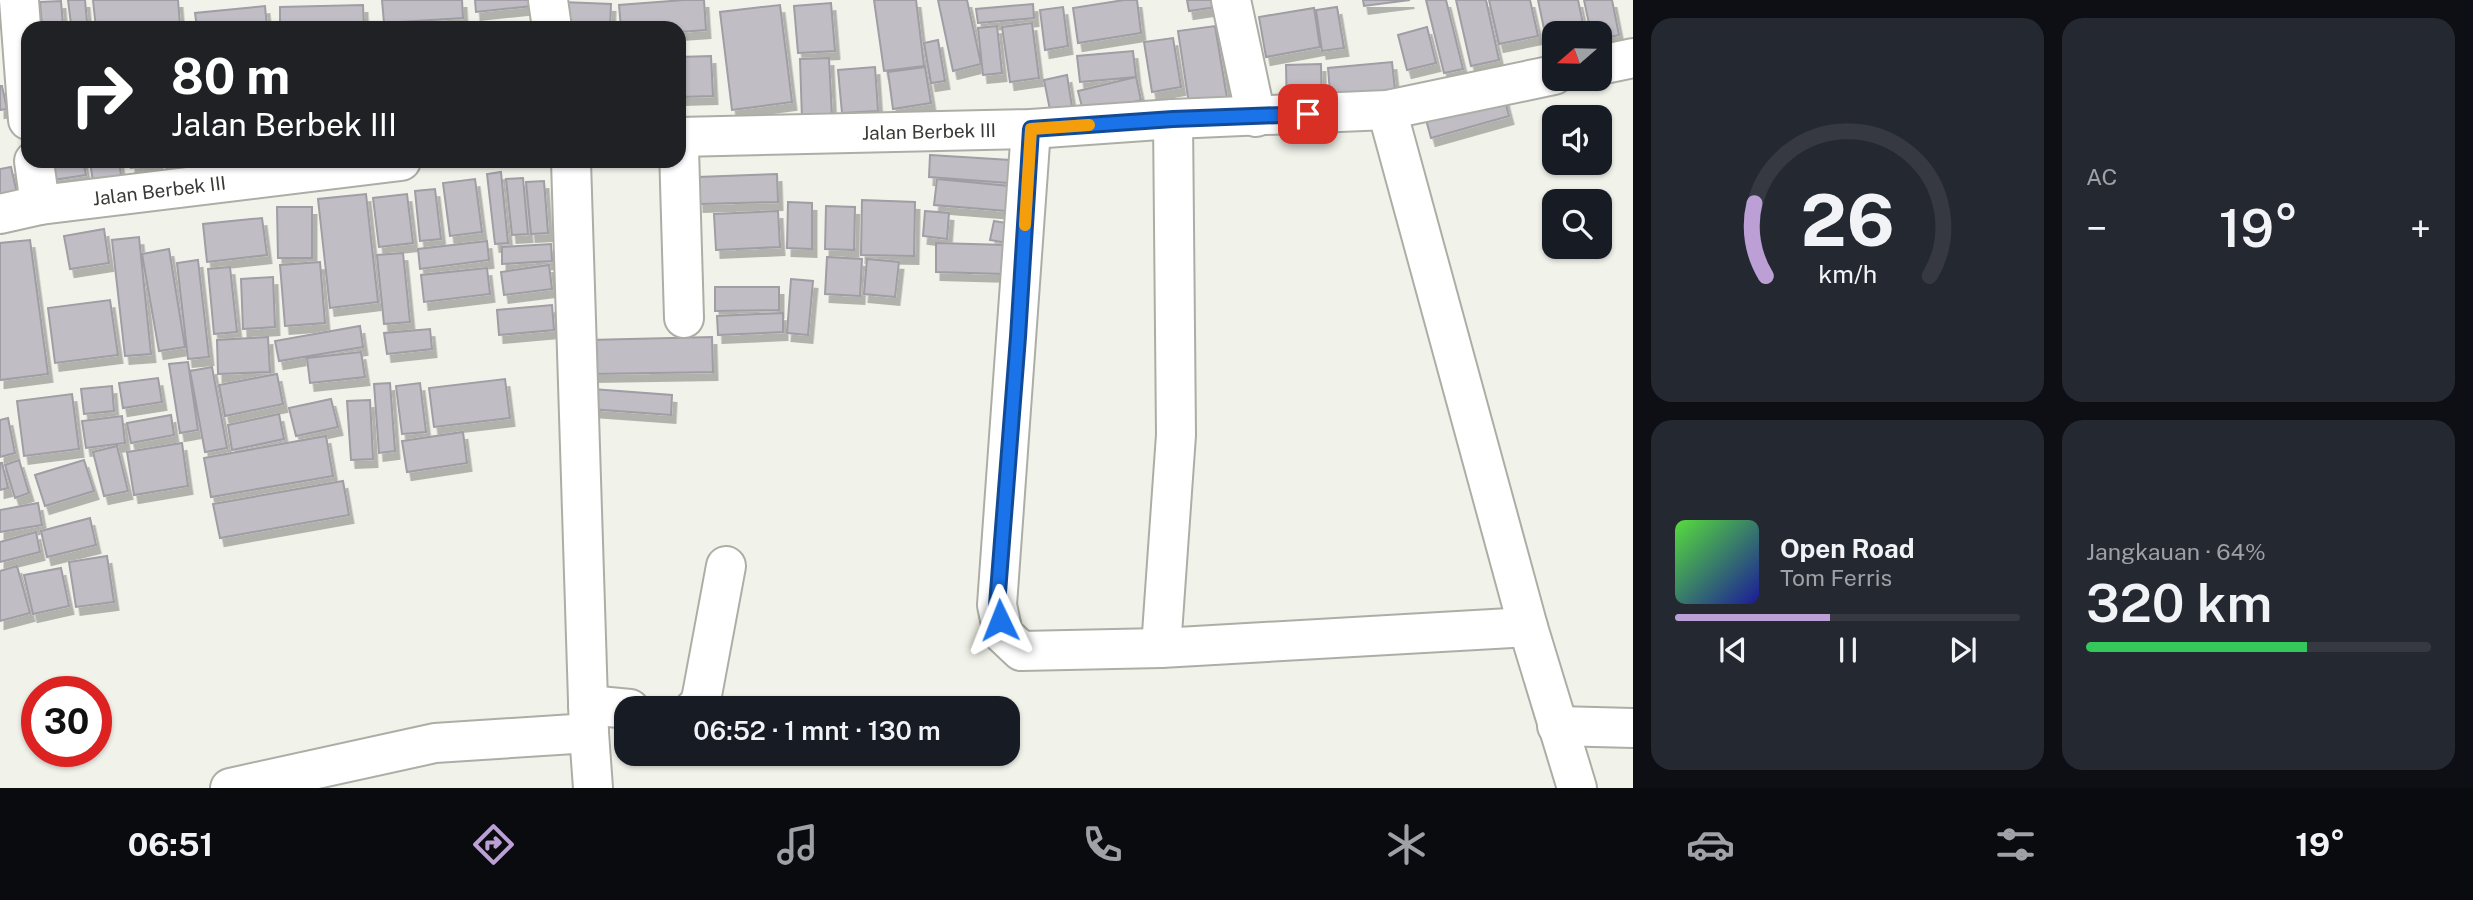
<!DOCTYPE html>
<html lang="id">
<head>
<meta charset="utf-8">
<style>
	:root { --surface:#171b24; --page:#242831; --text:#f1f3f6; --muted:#9ea1a6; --line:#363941; --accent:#bb9fd5 }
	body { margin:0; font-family:"Public Sans",sans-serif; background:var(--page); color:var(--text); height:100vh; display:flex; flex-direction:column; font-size:26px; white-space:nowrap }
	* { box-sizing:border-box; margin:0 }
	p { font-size:23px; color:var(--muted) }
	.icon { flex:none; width:38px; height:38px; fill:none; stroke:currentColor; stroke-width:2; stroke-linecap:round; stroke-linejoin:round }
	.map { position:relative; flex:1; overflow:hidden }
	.drawer { display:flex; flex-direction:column; gap:18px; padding:18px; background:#0d0f14; width:840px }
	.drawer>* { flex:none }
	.guide { position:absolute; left:21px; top:21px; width:665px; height:147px; border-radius:21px; box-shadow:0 2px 5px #0004; background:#202124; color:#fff; overflow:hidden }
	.needle { width:46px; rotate:250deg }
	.buttons { position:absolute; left:1542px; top:21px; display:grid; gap:14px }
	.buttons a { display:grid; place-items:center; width:70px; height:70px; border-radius:14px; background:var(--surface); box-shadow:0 2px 5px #0004; font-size:35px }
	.speed { position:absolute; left:21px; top:676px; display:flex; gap:14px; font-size:35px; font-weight:700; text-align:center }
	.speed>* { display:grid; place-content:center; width:91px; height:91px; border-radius:50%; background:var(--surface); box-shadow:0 2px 5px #0004; line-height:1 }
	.speed .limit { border:10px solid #d22; background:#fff; color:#111 }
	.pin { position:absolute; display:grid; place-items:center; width:60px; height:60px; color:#fff; margin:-30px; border-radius:14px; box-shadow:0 4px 10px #0006 }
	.me { position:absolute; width:77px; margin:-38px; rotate:358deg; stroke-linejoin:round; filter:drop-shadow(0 0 5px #0008) }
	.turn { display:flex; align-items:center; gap:24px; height:147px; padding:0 35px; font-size:32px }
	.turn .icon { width:91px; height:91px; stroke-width:2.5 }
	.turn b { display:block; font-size:49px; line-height:60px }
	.big { font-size:52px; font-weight:600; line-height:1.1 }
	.drawer .tile { flex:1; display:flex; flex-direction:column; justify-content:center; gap:10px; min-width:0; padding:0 24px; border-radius:21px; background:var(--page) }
	.drawer .dial { align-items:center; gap:0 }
	.dial svg { height:182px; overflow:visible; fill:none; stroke:var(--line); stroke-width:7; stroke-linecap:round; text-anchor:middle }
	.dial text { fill:var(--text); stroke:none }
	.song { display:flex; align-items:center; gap:21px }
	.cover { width:84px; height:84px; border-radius:10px; background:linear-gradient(135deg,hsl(110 70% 55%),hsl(240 70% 35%)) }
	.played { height:7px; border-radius:4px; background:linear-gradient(90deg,var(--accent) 45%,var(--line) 45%) }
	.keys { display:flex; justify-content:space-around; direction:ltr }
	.heat { display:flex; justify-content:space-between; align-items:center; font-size:38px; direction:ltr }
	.charge { height:10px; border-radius:5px; background:linear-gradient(90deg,#34c759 64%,var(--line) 0) }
	.drawer .tiles { flex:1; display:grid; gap:18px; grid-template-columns:repeat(2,1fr) }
	.trip { position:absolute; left:614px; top:696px; width:406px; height:70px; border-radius:21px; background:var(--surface); box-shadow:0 2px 5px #0004; font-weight:600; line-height:70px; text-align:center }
	.tabs { display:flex; height:112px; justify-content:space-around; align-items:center; background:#090b0e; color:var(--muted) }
	.tabs .icon { width:49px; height:49px }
	.tabs .on { color:var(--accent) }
	.tabs b { font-size:32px; color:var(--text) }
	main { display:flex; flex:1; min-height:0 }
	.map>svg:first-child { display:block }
	.building { fill:#c1bdc5; stroke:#a09da4; stroke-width:2; filter:url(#shadow) }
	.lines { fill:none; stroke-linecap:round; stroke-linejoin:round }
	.minor-casing { stroke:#acaea6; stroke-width:42 }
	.minor { stroke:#fff; stroke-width:38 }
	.route-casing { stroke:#114b97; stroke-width:18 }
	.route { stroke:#1a73e8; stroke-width:12 }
	.slow { stroke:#f59e0b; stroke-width:12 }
	.labels { text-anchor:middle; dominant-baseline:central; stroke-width:5; stroke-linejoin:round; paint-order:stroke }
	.street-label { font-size:19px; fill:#393a37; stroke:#f1f3eb }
</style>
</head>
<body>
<main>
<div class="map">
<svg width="1633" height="788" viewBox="0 0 1633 788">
	<defs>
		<filter id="shadow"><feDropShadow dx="4.5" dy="8" stdDeviation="0" flood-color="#0004"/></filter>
	</defs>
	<rect width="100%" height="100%" fill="#f1f3eb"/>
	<path class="building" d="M 68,0 L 85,0 L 87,22 L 71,24 Z
		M 93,0 L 178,0 L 180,26 L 96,28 Z
		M 382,0 L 462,0 L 463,18 L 384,23 Z
		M 475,0 L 532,0 L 532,6 L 476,12 Z
		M 684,0 L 704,0 L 706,30 L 679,32 L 679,28 L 621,28 L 619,5 Z
		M 874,0 L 916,0 L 924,66 L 884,71 Z
		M 938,0 L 967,0 L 981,64 L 953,71 Z
		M 1124,0 L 1137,0 L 1141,33 L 1078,43 L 1073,8 Z
		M 1187,0 L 1222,0 L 1223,6 L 1189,11 Z
		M 1363,0 L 1410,0 L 1364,6 Z
		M 1426,0 L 1446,0 L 1463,69 L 1444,73 Z
		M 1456,0 L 1486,0 L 1499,60 L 1471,66 Z
		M 1489,0 L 1530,0 L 1538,36 L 1499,44 Z
		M 1538,0 L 1578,0 L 1585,33 L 1554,33 L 1554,47 L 1548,48 Z
		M 1584,0 L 1612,0 L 1619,35 L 1600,39 L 1600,33 L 1591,33 Z
		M 61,1 L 63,25 L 42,27 L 40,2 Z
		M 562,2 L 611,4 L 610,28 L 561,28 Z
		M 831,3 L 835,51 L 798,53 L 794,6 Z
		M 1033,4 L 1034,18 L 978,23 L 976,9 Z
		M 363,5 L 364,28 L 280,28 L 280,7 Z
		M 780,5 L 792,102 L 732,110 L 720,12 Z
		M 265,6 L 267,28 L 197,28 L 195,13 Z
		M 1063,7 L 1068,46 L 1045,50 L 1040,10 Z
		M 1337,7 L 1344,48 L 1322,51 L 1316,10 Z
		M 1314,8 L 1320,47 L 1266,57 L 1259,17 Z
		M 1032,23 L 1039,78 L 1010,82 L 1002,27 Z
		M 997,26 L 1002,73 L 983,75 L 978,28 Z
		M 1215,26 L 1227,98 L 1189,104 L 1178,31 Z
		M 1427,27 L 1436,63 L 1407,70 L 1398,35 Z
		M 1173,38 L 1181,87 L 1152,92 L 1144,42 Z
		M 938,40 L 945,81 L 931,83 L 924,43 Z
		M 1133,51 L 1136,77 L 1080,82 L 1077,56 Z
		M 711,56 L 713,96 L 679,97 L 679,57 Z
		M 829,58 L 832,117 L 802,119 L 800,59 Z
		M 1392,62 L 1396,99 L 1331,105 L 1328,68 Z
		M 1321,64 L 1322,112 L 1287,113 L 1286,65 Z
		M 875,67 L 878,111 L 842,113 L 838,70 Z
		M 925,67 L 931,103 L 893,109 L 888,72 Z
		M 1067,75 L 1072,107 L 1050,110 L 1044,80 Z
		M 1136,77 L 1141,100 L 1084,115 L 1078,91 Z
		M 0,86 L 2,86 L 7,109 L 0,110 Z
		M 1503,93 L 1509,116 L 1431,138 L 1425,116 Z
		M 930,155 L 1010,160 L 1008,183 L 929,177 Z
		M 37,161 L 83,161 L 86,175 L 40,182 Z
		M 105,161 L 119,161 L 123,189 L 95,193 L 90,163 Z
		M 131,161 L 158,161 L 158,165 L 131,168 Z
		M 166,161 L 186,161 L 186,170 L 167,172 Z
		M 11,167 L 18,198 L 0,202 L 0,169 Z
		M 501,172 L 508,243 L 495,244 L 487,174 Z
		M 777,174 L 778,202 L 699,204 L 698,177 Z
		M 523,178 L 528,234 L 512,235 L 506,179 Z
		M 475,179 L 482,232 L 450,236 L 443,183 Z
		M 937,179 L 1009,186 L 1007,211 L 934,205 Z
		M 544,181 L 548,233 L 531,234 L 526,182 Z
		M 435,189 L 441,239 L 420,241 L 415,191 Z
		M 366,194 L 378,302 L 330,308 L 318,199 Z
		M 407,194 L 413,243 L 379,247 L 373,198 Z
		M 862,200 L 915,202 L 914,256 L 861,255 Z
		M 788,202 L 812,203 L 812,249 L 787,248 Z
		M 826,206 L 855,207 L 854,250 L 825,249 Z
		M 277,207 L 312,207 L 312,258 L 278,258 Z
		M 778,211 L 780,247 L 716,250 L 714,214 Z
		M 925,211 L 949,213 L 947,239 L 923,236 Z
		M 262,218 L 267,255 L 207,262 L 203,224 Z
		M 994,221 L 1012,224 L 1008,243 L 990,240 Z
		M 104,229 L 109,263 L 70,269 L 64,236 Z
		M 139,237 L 151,354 L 125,356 L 112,240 Z
		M 30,240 L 48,374 L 0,380 L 0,243 Z
		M 487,241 L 489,260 L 420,269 L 418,249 Z
		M 936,243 L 1006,245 L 1005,274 L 936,272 Z
		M 551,244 L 552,261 L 502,264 L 502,247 Z
		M 169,249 L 185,347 L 159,351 L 142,254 Z
		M 403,253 L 410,322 L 384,324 L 377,255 Z
		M 827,257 L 862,259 L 860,296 L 825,294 Z
		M 867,259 L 899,262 L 895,297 L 864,294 Z
		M 198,260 L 209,357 L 188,359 L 177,263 Z
		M 320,262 L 325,323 L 285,326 L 280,265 Z
		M 549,265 L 552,289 L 504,295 L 501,272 Z
		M 230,267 L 237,332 L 214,334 L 208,269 Z
		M 487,268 L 490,294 L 424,302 L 421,275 Z
		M 273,277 L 275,327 L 243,329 L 241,279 Z
		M 791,279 L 813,281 L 808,335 L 787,333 Z
		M 715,287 L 779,287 L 779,310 L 715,311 Z
		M 110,300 L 118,355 L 55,363 L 48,308 Z
		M 552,305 L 554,330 L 499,335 L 497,310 Z
		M 783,313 L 783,332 L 718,335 L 717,316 Z
		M 360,326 L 363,347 L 279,361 L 275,341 Z
		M 430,329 L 432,349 L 387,354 L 384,333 Z
		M 268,337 L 270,372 L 218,374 L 217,340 Z
		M 712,337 L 713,372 L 590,374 L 589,340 Z
		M 361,352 L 365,377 L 310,383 L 307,358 Z
		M 188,362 L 198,430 L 180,433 L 169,364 Z
		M 212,367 L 227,448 L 205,452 L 190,371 Z
		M 277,374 L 283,404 L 225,416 L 219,385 Z
		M 158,378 L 162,402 L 123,408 L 119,383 Z
		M 505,379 L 510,418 L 434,427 L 429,388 Z
		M 390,383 L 395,451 L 379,453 L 374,384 Z
		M 420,383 L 426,432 L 402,434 L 396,386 Z
		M 112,386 L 114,411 L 84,414 L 81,389 Z
		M 592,389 L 672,395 L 671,415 L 590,409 Z
		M 72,394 L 79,449 L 24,456 L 17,401 Z
		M 331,399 L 338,427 L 296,436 L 289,408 Z
		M 370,400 L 373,459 L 351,460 L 347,401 Z
		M 279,414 L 284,439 L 232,450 L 228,425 Z
		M 171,415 L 174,435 L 131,443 L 127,423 Z
		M 122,416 L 125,443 L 86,448 L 82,421 Z
		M 8,418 L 15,453 L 0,457 L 0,420 Z
		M 463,432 L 467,463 L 407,472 L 402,441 Z
		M 326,436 L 333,476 L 211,497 L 204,458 Z
		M 182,443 L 188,486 L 134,495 L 127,452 Z
		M 117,446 L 128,491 L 104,496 L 93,452 Z
		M 19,460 L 29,493 L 15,498 L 5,465 Z
		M 84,460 L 94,491 L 45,506 L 35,475 Z
		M 0,463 L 2,463 L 8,488 L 0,490 Z
		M 343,481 L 349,515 L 220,538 L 213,504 Z
		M 38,503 L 42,525 L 0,532 L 0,510 Z
		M 90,518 L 96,545 L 47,557 L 41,531 Z
		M 36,532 L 40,552 L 0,562 L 0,542 Z
		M 107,556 L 114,602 L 76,607 L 69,562 Z
		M 17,566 L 30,613 L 0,621 L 0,571 Z
		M 61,568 L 69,606 L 33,614 L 24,575 Z"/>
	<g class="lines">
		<g class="minor-casing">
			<g id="minor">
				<path d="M 19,0 L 28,120"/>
				<path d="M 548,0 L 552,28"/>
				<path d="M 1231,0 L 1256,117"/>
				<path d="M 1600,65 L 1633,58"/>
				<path d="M 1387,110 L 1528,627 L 1577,788"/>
				<path d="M 1031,129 L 997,605 L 1003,634 L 1021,651 L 1161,648 L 1528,627"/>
				<path id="s1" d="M 679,137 L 1031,129 L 1173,119 L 1387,110 L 1554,75"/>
				<path d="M 679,149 L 684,318"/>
				<path d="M 34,161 L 40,205"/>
				<path id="s2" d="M 0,214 L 40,205 L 401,161"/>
				<path d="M 1161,648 L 1176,435 L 1173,119"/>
				<path d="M 588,705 L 630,709"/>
				<path d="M 694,709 L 699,705 L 702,695 L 726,566"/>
				<path d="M 1557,726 L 1633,728"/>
				<path d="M 589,733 L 593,788"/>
				<path d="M 230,788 L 435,743 L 589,733 L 571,161"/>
			</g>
		</g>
		<use href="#minor" class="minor"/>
	</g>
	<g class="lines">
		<g class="route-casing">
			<path id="route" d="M 1000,620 L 997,605 L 1018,337 L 1031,129 L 1173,119 L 1308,114"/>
		</g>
		<use href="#route" class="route"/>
		<path class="slow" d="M 1025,225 L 1031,129 L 1089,125"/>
	</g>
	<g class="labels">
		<g class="street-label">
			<text stroke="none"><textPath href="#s1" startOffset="250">Jalan Berbek III</textPath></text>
			<text stroke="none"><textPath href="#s2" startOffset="161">Jalan Berbek III</textPath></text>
		</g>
	</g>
</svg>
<div class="buttons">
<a><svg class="needle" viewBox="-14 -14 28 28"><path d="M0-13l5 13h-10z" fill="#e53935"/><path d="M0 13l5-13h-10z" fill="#9ea1a6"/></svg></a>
<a><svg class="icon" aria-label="sound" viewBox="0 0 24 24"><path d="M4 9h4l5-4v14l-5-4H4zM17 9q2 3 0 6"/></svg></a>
<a><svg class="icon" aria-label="search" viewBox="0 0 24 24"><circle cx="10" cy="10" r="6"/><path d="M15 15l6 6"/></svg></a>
</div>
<div class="speed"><div class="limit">30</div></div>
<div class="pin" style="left:1308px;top:114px;background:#d93025"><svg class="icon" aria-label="arrive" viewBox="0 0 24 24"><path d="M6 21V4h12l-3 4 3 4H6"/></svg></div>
<svg class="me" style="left:1000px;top:620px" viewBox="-20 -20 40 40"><path d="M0-17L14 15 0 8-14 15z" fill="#1a73e8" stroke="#fff" stroke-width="4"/></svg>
<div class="trip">06:52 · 1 mnt · 130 m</div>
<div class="guide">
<div class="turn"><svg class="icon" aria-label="right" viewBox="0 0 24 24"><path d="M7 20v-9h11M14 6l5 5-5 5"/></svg><div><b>80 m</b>Jalan Berbek III</div></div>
</div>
</div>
<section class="drawer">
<div class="tiles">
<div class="tile dial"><svg viewBox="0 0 100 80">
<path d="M14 69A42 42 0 1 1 86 69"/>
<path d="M14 69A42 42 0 0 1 9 37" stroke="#bb9fd5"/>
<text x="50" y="56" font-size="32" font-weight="700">26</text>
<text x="50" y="72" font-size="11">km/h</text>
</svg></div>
<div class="tile"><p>AC</p>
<div class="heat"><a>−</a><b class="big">19°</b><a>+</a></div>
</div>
<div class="tile">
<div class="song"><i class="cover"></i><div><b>Open Road</b><p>Tom Ferris</p></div></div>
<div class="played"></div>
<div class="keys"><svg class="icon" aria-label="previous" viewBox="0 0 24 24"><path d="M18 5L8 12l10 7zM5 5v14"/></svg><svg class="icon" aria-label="pause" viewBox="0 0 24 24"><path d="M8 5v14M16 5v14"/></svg><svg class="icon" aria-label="next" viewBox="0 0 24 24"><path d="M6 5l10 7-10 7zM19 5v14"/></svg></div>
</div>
<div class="tile"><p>Jangkauan · 64%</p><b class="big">320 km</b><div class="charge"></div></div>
</div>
</section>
</main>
<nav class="tabs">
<b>06:51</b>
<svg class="icon on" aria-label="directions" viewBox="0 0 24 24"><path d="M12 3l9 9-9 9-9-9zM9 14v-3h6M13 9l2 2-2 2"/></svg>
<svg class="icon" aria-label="music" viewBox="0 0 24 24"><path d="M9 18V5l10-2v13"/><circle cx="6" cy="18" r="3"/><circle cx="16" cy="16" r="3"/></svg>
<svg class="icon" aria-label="phone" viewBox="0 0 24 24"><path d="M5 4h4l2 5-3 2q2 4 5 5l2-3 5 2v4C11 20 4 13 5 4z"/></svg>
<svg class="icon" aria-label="climate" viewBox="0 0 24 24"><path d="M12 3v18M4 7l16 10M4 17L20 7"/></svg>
<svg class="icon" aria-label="car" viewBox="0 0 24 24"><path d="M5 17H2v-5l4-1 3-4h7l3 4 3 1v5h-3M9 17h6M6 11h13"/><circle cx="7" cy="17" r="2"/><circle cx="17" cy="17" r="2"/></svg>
<svg class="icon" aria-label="filters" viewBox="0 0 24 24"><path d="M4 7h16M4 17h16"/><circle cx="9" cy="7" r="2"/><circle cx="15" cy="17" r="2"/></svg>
<b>19°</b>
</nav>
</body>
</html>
